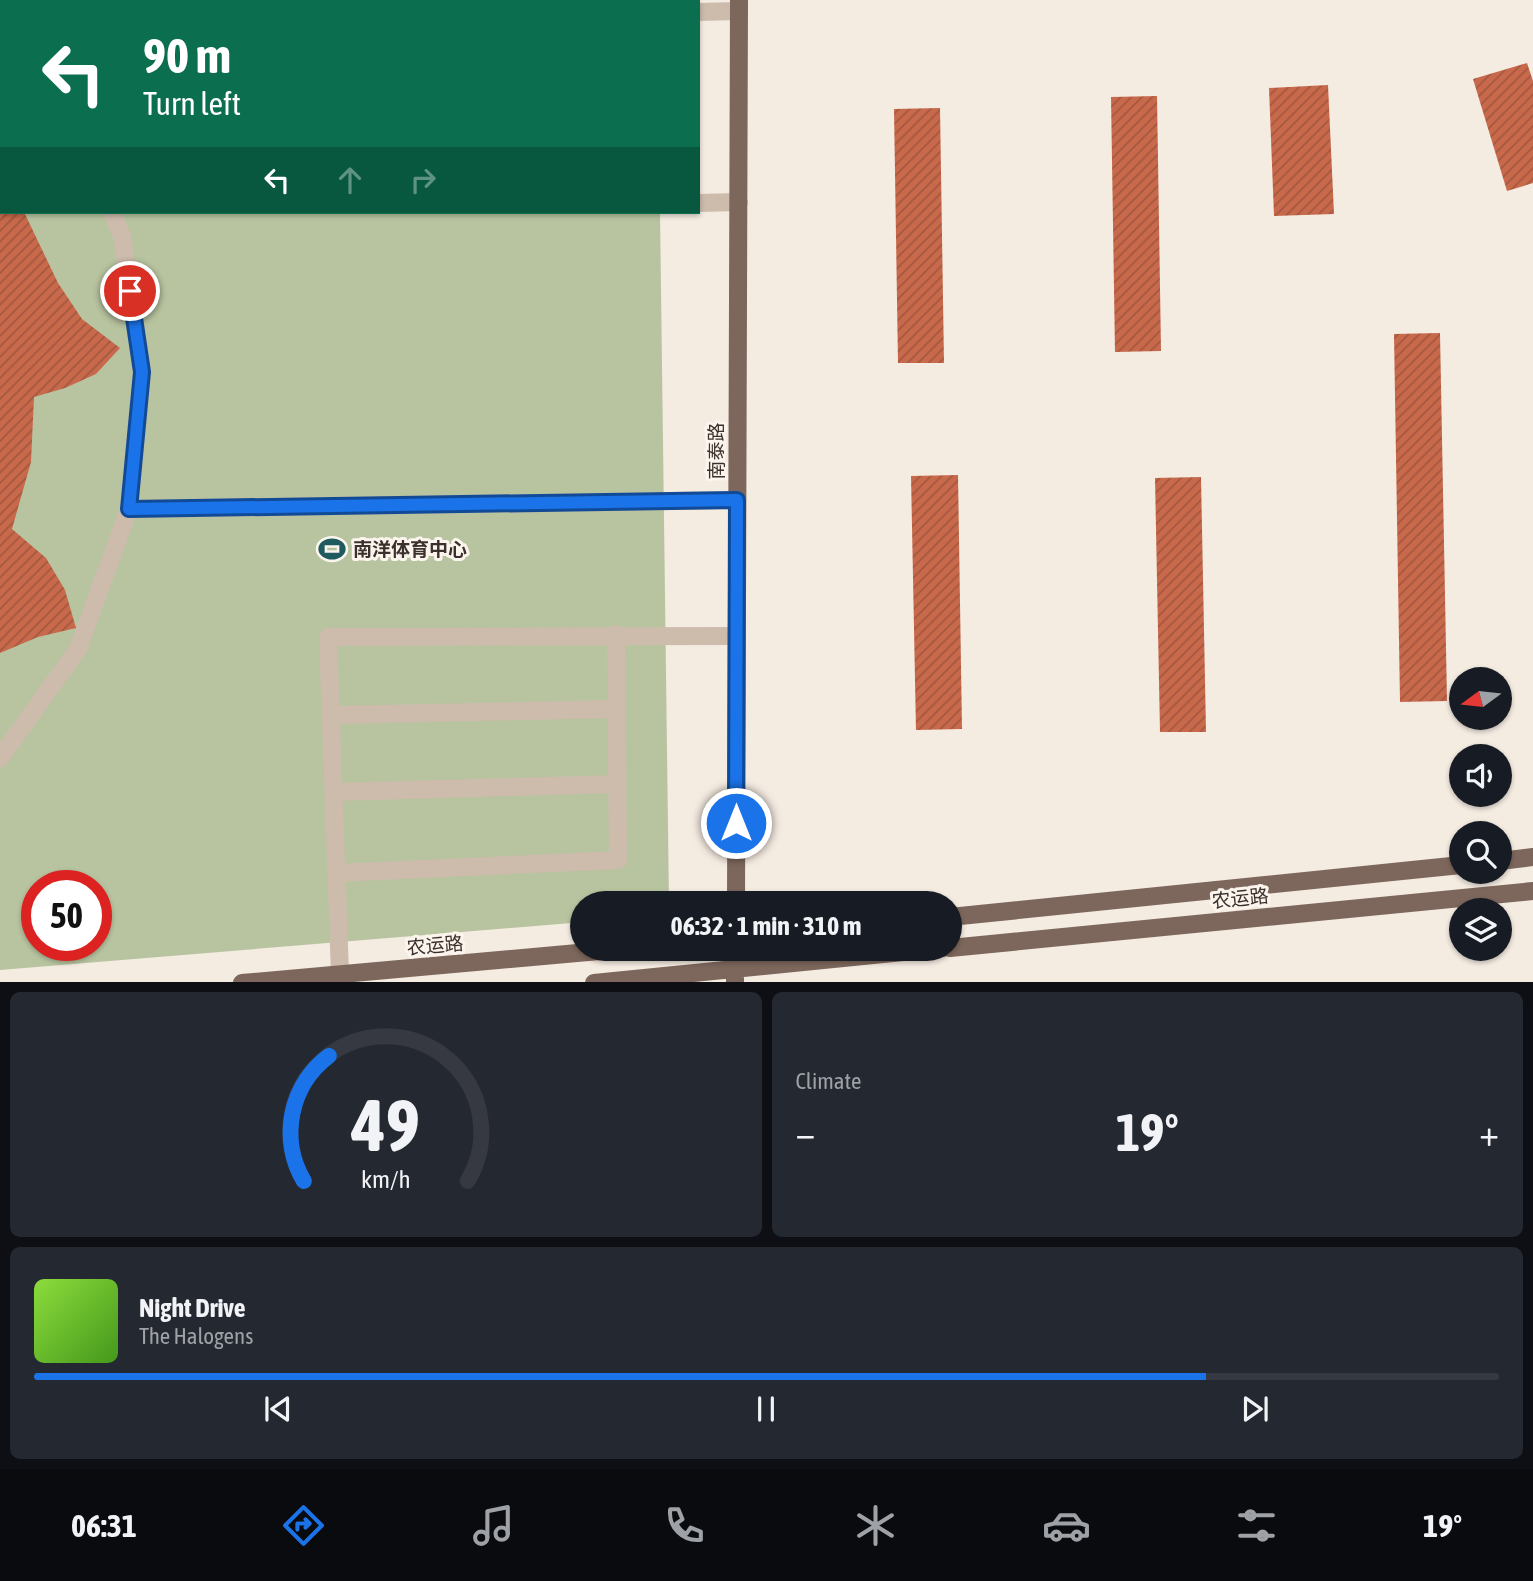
<!DOCTYPE html>
<html lang="en">
<head>
<meta charset="utf-8">
<style>
	:root { --surface:#171b24; --page:#242831; --text:#f1f3f6; --muted:#9ea1a6; --line:#363941; --accent:#1a73e8 }
	body { margin:0; font-family:"Asap Condensed","Noto Sans SC",sans-serif; background:var(--page); color:var(--text); height:100vh; display:flex; flex-direction:column; font-size:26px; white-space:nowrap }
	* { box-sizing:border-box; margin:0 }
	p { font-size:23px; color:var(--muted) }
	.icon { flex:none; width:38px; height:38px; fill:none; stroke:currentColor; stroke-width:2; stroke-linecap:round; stroke-linejoin:round }
	.map { position:relative; height:982px; overflow:hidden }
	.side { display:flex; flex-direction:column; gap:10px; padding:10px; background:#0d0f14; flex:1 }
	.side>* { flex:none }
	.top-card { position:absolute; left:0px; top:0px; width:700px; height:214px; box-shadow:0 2px 5px #0004; background:#0b6e4f; color:#fff; overflow:hidden }
	.needle { width:46px; rotate:255deg }
	.fabs { position:absolute; left:1449px; top:667px; display:grid; gap:14px }
	.fabs a { display:grid; place-items:center; width:63px; height:63px; border-radius:50%; background:var(--surface); box-shadow:0 2px 5px #0004; font-size:35px }
	.speed { position:absolute; left:21px; top:870px; display:flex; gap:14px; font-size:35px; font-weight:700; text-align:center }
	.speed>* { display:grid; place-content:center; width:91px; height:91px; border-radius:50%; background:var(--surface); box-shadow:0 2px 5px #0004; line-height:1 }
	.speed .limit { border:10px solid #d22; background:#fff; color:#111 }
	.pin { position:absolute; display:grid; place-items:center; width:60px; height:60px; color:#fff; margin:-30px; border:4px solid #fff; border-radius:50%; box-shadow:0 2px 7px #0007 }
	.me { position:absolute; width:77px; margin:-38px; rotate:0deg; stroke-linejoin:round; filter:drop-shadow(0 0 5px #0008) }
	.turn { display:flex; align-items:center; gap:24px; height:147px; padding:0 28px; font-size:32px }
	.turn .icon { width:91px; height:91px; stroke-width:2.5 }
	.turn b { display:block; font-size:49px; line-height:60px }
	.lanes { display:flex; align-items:center; height:66px; padding:0 28px; background:#0003; justify-content:center; gap:35px; direction:ltr }
	.lanes .off { opacity:.35 }
	.big { font-size:52px; font-weight:700; line-height:1.1 }
	.side .widget { flex:1; display:flex; flex-direction:column; justify-content:center; gap:10px; min-width:0; padding:0 24px; border-radius:10px; background:var(--page) }
	.side .dial { align-items:center; gap:0 }
	.dial svg { height:182px; overflow:visible; fill:none; stroke:var(--line); stroke-width:7; stroke-linecap:round; text-anchor:middle }
	.dial text { fill:var(--text); stroke:none }
	.song { display:flex; align-items:center; gap:21px }
	.cover { width:84px; height:84px; border-radius:10px; background:linear-gradient(135deg,hsl(90 70% 55%),hsl(100 70% 35%)) }
	.played { height:7px; border-radius:4px; background:linear-gradient(90deg,var(--accent) 80%,var(--line) 80%) }
	.keys { display:flex; justify-content:space-around; direction:ltr }
	.heat { display:flex; justify-content:space-between; align-items:center; font-size:38px; direction:ltr }
	.side .tiles { flex:1; display:grid; gap:10px; grid-template-columns:1fr 1fr }
	.widget:last-child { grid-column:span 2 }
	.trip { position:absolute; left:570px; top:891px; width:392px; height:70px; border-radius:35px; background:var(--surface); box-shadow:0 2px 5px #0004; font-weight:700; line-height:70px; text-align:center }
	.tabs { display:flex; height:112px; justify-content:space-around; align-items:center; background:#090b0e; color:var(--muted) }
	.tabs .icon { width:49px; height:49px }
	.tabs .active { color:var(--accent) }
	.tabs b { font-size:32px; color:var(--text) }
	.map>svg:first-child { display:block }
	.green { fill:#b8c4a0; fill-rule:evenodd }
	.building { fill:url(#building-hatch) }
	.lines { fill:none; stroke-linecap:round; stroke-linejoin:round }
	.minor { stroke:#cdbbac; stroke-width:18 }
	.major { stroke:#7d675c; stroke-width:18 }
	.route-casing { stroke:#114b97; stroke-width:18 }
	.route { stroke:#1a73e8; stroke-width:12 }
	.labels { text-anchor:middle; dominant-baseline:central; stroke-width:6; stroke-linejoin:round; paint-order:stroke }
	.street-label { font-size:19px; fill:#3b302b; stroke:#fbf5ee }
	.poi-label { font-size:19px; font-weight:bold; fill:#3b302b; stroke:#fbf5ee; text-anchor:start }
</style>
</head>
<body>
<div class="map">
<svg width="1533" height="983" viewBox="0 0 1533 983">
	<defs>
		<pattern id="building-hatch" width="6" height="6" patternUnits="userSpaceOnUse" patternTransform="scale(1.75)"><rect width="6" height="6" fill="#c8694b"/><path d="M-1 1l2-2M0 6l6-6M5 7l2-2" fill="none" stroke="#a4573f"/></pattern>
	</defs>
	<rect width="100%" height="100%" fill="#f4ebe1"/>
	<path class="green" d="M 0,0 L 658,0 L 2,2 L 2,212 L 660,212 L 669,903 L 583,903 L 583,922 L 0,970 ZM 37,886 L 96,886 L 96,945 L 37,945 Z"/>
	<path class="building" d="M 1527,63 L 1533,81 L 1533,183 L 1507,191 L 1473,79 Z
		M 1328,85 L 1334,214 L 1274,216 L 1269,88 Z
		M 1157,96 L 1161,351 L 1115,352 L 1111,97 Z
		M 940,108 L 944,363 L 898,363 L 894,109 Z
		M 0,212 L 24,212 L 58,283 L 82,319 L 120,348 L 96,374 L 65,388 L 34,397 L 31,462 L 12,529 L 46,558 L 65,590 L 76,628 L 38,637 L 0,653 Z
		M 1440,333 L 1447,701 L 1400,702 L 1394,334 Z
		M 958,475 L 962,729 L 916,730 L 911,476 Z
		M 1201,477 L 1206,732 L 1160,732 L 1155,478 Z"/>
	<g class="lines">
		<path class="minor" d="M 333,0 L 333,2
			M 609,0 L 609,2
			M 698,12 L 739,11
			M 0,14 L 2,17
			M 698,203 L 739,202
			M 129,509 L 737,500
			M 331,715 L 616,709
			M 0,758 L 78,649 L 129,509 L 142,372 L 122,236 L 112,212
			M 334,792 L 618,784
			M 337,873 L 618,860 L 616,634
			M 340,974 L 328,637 L 737,636"/>
		<path class="major" d="M 1500,861 L 1533,857
			M 736,903 L 739,0
			M 950,917 L 1461,865
			M 950,948 L 1533,891
			M 242,983 L 633,948
			M 594,983 L 943,948
			M 735,983 L 735,948"/>
	</g>
	<g class="lines">
		<g class="route-casing">
			<path id="route" d="M 130,291 L 142,372 L 129,509 L 737,500 L 736,823"/>
		</g>
		<use href="#route" class="route"/>
	</g>
	<defs>
		<g id="stadium-bare" transform="scale(2.1)"><path d="M0-5a6.5 5 0 1 0 0 10a6.5 5 0 1 0 0-10ZM-3.5-1.8h7v3.6h-7Z" fill="#1f5a5e" stroke="#fbf5ee" stroke-width="2.5" paint-order="stroke"/></g>
	</defs>
	<g fill-rule="evenodd">
		<use href="#stadium-bare" x="332" y="549"/>
	</g>
	<g class="labels">
		<g class="street-label">
			<text transform="translate(716 451) rotate(-90)">南泰路</text>
			<text transform="translate(1240 898) rotate(-6)">农运路</text>
			<text transform="translate(435 945) rotate(-5)">农运路</text>
		</g>
		<g class="poi-label">
			<text x="353" y="549">南洋体育中心</text>
		</g>
	</g>
</svg>
<div class="fabs">
<a><svg class="needle" viewBox="-14 -14 28 28"><path d="M0-13l5 13h-10z" fill="#e53935"/><path d="M0 13l5-13h-10z" fill="#9ea1a6"/></svg></a>
<a><svg class="icon" aria-label="sound" viewBox="0 0 24 24"><path d="M4 9h4l5-4v14l-5-4H4zM17 9q2 3 0 6"/></svg></a>
<a><svg class="icon" aria-label="search" viewBox="0 0 24 24"><circle cx="10" cy="10" r="6"/><path d="M15 15l6 6"/></svg></a>
<a><svg class="icon" aria-label="layers" viewBox="0 0 24 24"><path d="M12 4l9 5-9 5-9-5zM3 14l9 5 9-5"/></svg></a>
</div>
<div class="speed"><div class="limit">50</div></div>
<div class="pin" style="left:130px;top:291px;background:#d93025"><svg class="icon" aria-label="arrive" viewBox="0 0 24 24"><path d="M6 21V4h12l-3 4 3 4H6"/></svg></div>
<svg class="me" style="left:736px;top:823px" viewBox="-20 -20 40 40"><circle r="17" fill="#1a73e8" stroke="#fff" stroke-width="3"/><path d="M0-11L8 9 0 5-8 9z" fill="#fff"/></svg>
<div class="trip">06:32 · 1 min · 310 m</div>
<div class="top-card">
<div class="turn"><svg class="icon" aria-label="left" viewBox="0 0 24 24"><path d="M17 20v-9H6M10 6l-5 5 5 5"/></svg><div><b>90 m</b>Turn left</div></div>
<div class="lanes"><svg class="icon" aria-label="left" viewBox="0 0 24 24"><path d="M17 20v-9H6M10 6l-5 5 5 5"/></svg><svg class="icon off" aria-label="ahead" viewBox="0 0 24 24"><path d="M12 20V5M6 11l6-6 6 6"/></svg><svg class="icon off" aria-label="right" viewBox="0 0 24 24"><path d="M7 20v-9h11M14 6l5 5-5 5"/></svg></div>
</div>
</div>
<section class="side">
<div class="tiles">
<div class="widget dial"><svg viewBox="0 0 100 80">
<path d="M14 69A42 42 0 1 1 86 69"/>
<path d="M14 69A42 42 0 0 1 25 14" stroke="#1a73e8"/>
<text x="50" y="56" font-size="32" font-weight="700">49</text>
<text x="50" y="72" font-size="11">km/h</text>
</svg></div>
<div class="widget"><p>Climate</p>
<div class="heat"><a>−</a><b class="big">19°</b><a>+</a></div>
</div>
<div class="widget">
<div class="song"><i class="cover"></i><div><b>Night Drive</b><p>The Halogens</p></div></div>
<div class="played"></div>
<div class="keys"><svg class="icon" aria-label="previous" viewBox="0 0 24 24"><path d="M18 5L8 12l10 7zM5 5v14"/></svg><svg class="icon" aria-label="pause" viewBox="0 0 24 24"><path d="M8 5v14M16 5v14"/></svg><svg class="icon" aria-label="next" viewBox="0 0 24 24"><path d="M6 5l10 7-10 7zM19 5v14"/></svg></div>
</div>
</div>
</section>
<nav class="tabs">
<b>06:31</b>
<svg class="icon active" aria-label="directions" viewBox="0 0 24 24"><path d="M12 3l9 9-9 9-9-9zM9 14v-3h6M13 9l2 2-2 2"/></svg>
<svg class="icon" aria-label="music" viewBox="0 0 24 24"><path d="M9 18V5l10-2v13"/><circle cx="6" cy="18" r="3"/><circle cx="16" cy="16" r="3"/></svg>
<svg class="icon" aria-label="phone" viewBox="0 0 24 24"><path d="M5 4h4l2 5-3 2q2 4 5 5l2-3 5 2v4C11 20 4 13 5 4z"/></svg>
<svg class="icon" aria-label="climate" viewBox="0 0 24 24"><path d="M12 3v18M4 7l16 10M4 17L20 7"/></svg>
<svg class="icon" aria-label="car" viewBox="0 0 24 24"><path d="M5 17H2v-5l4-1 3-4h7l3 4 3 1v5h-3M9 17h6M6 11h13"/><circle cx="7" cy="17" r="2"/><circle cx="17" cy="17" r="2"/></svg>
<svg class="icon" aria-label="filters" viewBox="0 0 24 24"><path d="M4 7h16M4 17h16"/><circle cx="9" cy="7" r="2"/><circle cx="15" cy="17" r="2"/></svg>
<b>19°</b>
</nav>
</body>
</html>
